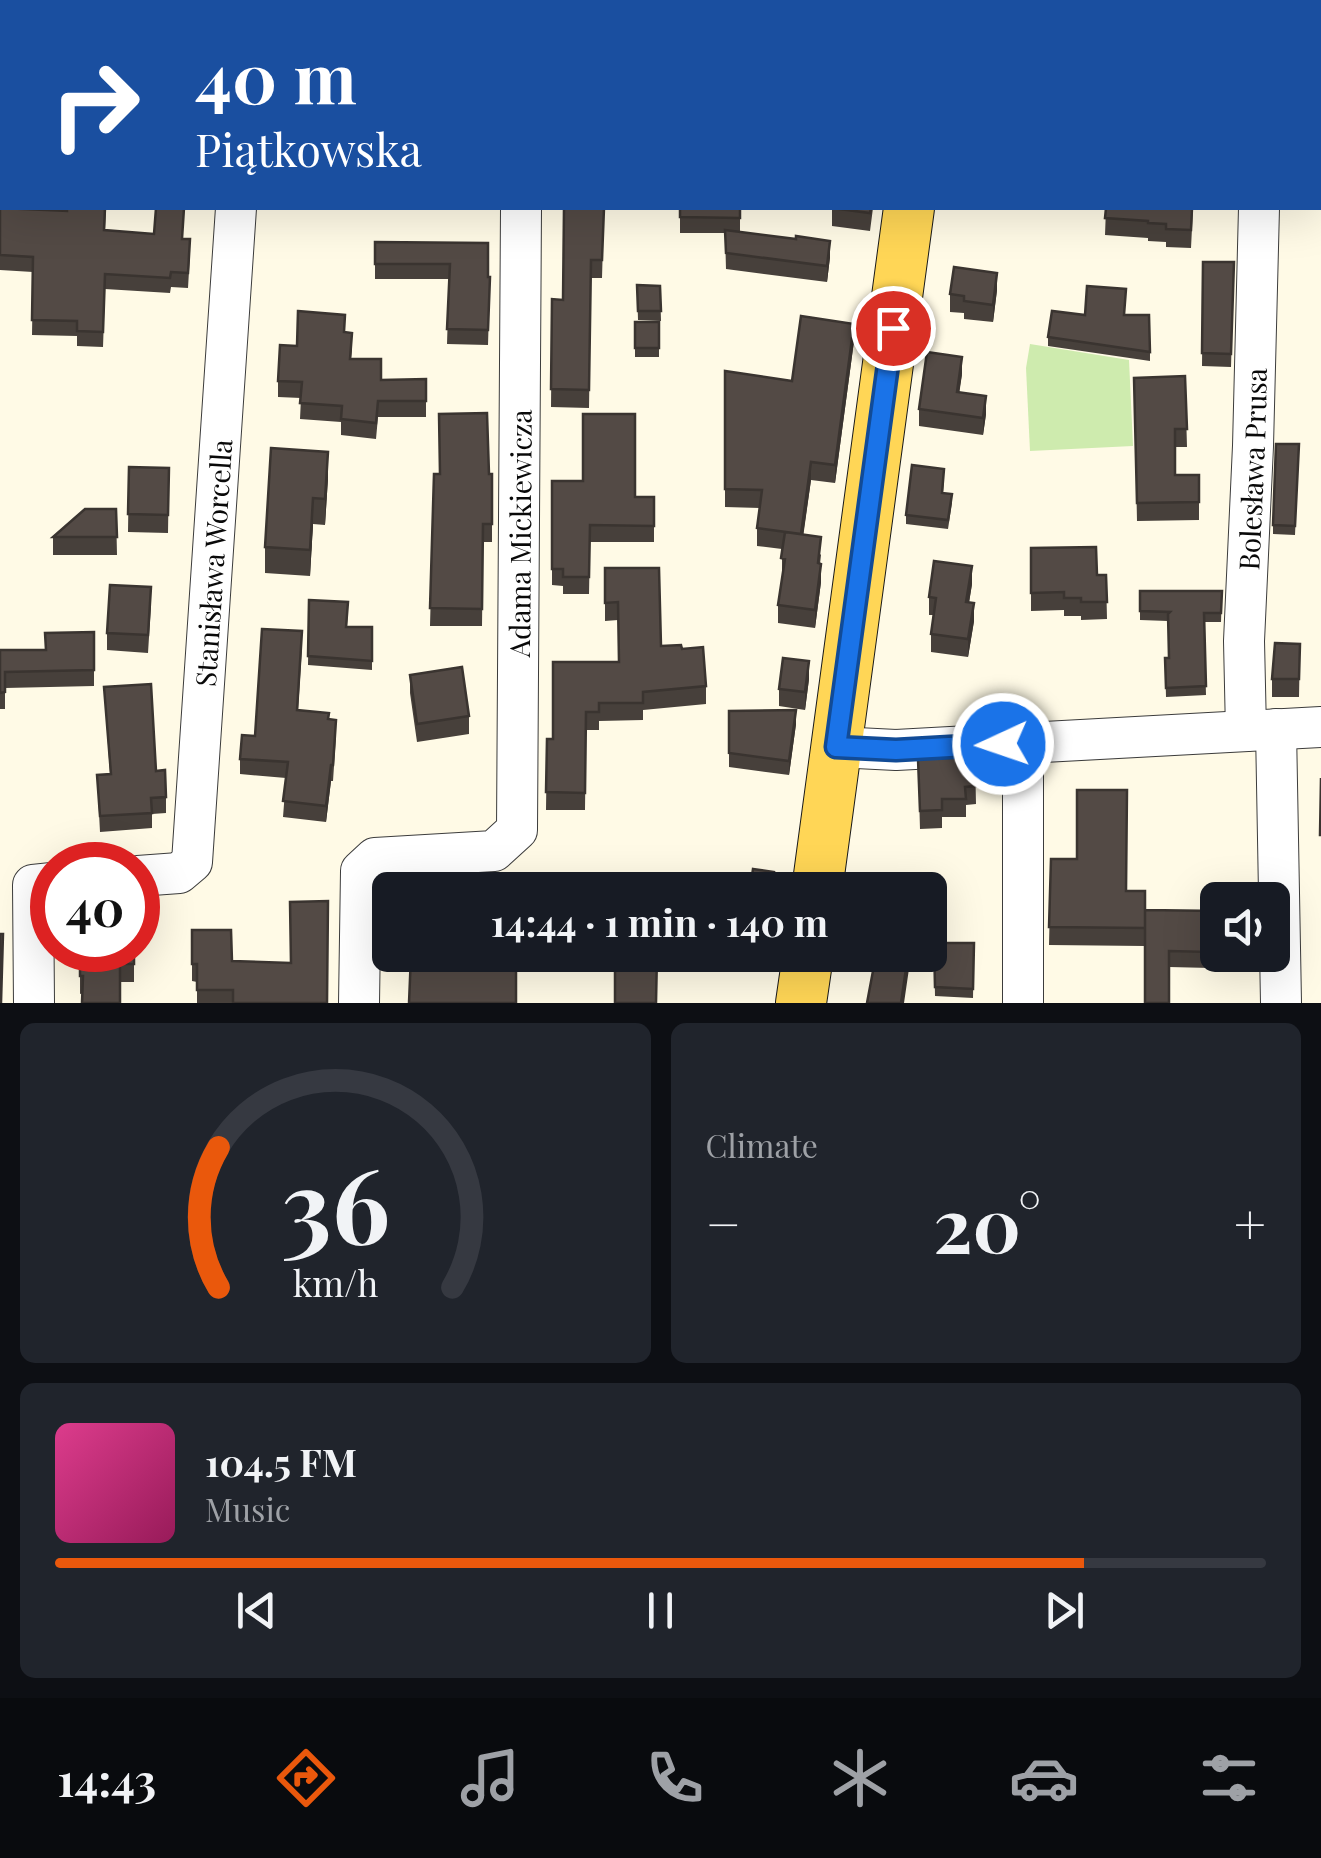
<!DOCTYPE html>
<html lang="en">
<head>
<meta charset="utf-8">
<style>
	:root { --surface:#171b24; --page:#20242c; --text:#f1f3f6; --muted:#9ea1a6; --line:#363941; --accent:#ea580c }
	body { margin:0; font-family:"Playfair Display",serif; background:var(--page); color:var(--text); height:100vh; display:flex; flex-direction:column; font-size:38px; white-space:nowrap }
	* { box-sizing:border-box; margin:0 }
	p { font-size:32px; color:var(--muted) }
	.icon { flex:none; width:55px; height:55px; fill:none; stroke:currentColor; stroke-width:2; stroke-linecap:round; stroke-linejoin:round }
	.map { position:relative; height:1003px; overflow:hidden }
	.panel { display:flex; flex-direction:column; gap:20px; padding:20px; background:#0d0f14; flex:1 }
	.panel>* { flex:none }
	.guide { position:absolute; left:0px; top:0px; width:1322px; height:210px; box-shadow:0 10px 40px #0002; background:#1a4fa0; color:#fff; overflow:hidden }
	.tools { position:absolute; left:1200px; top:882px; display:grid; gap:20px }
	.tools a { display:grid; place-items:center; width:90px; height:90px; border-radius:15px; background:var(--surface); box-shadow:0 10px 40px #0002; font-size:50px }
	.speed { position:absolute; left:30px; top:842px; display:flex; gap:20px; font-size:50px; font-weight:700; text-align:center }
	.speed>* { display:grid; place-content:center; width:130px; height:130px; border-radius:50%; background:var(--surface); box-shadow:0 10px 40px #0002; line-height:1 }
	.speed .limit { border:15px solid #d22; background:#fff; color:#111 }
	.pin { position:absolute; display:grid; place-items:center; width:85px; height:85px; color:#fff; margin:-42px; border:5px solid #fff; border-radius:50%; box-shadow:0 2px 10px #0007 }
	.me { position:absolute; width:110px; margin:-55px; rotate:267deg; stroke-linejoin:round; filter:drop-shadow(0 0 8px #0008) }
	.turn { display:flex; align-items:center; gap:35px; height:210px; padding:0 30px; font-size:45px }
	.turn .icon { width:130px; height:130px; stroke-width:2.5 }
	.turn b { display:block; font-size:70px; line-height:85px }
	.big { font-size:75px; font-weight:700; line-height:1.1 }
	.panel .card { flex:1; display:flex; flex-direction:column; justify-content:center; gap:15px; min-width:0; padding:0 35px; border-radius:15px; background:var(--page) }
	.panel .dial { align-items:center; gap:0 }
	.dial svg { height:260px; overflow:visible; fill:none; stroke:var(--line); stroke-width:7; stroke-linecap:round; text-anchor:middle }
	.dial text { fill:var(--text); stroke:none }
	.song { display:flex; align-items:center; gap:30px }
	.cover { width:120px; height:120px; border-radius:15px; background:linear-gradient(135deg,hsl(330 70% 55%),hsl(330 70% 35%)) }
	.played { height:10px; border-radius:5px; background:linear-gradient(90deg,var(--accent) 85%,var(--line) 85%) }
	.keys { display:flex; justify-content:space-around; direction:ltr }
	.heat { display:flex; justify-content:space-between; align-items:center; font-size:55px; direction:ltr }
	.panel .tiles { flex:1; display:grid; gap:20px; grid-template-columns:1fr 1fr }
	.card:last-child { grid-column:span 2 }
	.trip { position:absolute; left:372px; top:872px; width:575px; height:100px; border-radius:15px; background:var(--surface); box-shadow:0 10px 40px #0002; font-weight:700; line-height:100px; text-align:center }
	.dock { display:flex; height:160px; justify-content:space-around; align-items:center; background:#090b0e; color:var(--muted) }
	.dock .icon { width:70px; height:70px }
	.dock .selected { color:var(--accent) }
	.dock b { font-size:45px; color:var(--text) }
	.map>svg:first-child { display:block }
	.green { fill:#ceebae }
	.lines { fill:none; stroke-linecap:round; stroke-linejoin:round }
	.minor-casing { stroke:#3c3c3c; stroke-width:42 }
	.major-casing { stroke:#1a1a1a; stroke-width:52 }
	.minor { stroke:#fff; stroke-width:40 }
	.major { stroke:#ffd656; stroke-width:50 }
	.wall { fill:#47403b }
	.shaded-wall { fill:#3a3430 }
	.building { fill:#534a45; stroke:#3a3430; stroke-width:2.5 }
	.route-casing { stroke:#114b97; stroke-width:25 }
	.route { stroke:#1a73e8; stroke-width:18 }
	.labels { text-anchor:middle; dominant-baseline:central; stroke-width:10; stroke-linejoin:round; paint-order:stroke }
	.street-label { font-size:28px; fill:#090909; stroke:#fff }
</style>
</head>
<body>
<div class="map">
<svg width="1321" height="1003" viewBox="0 0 1321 1003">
	<rect width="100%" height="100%" fill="#fffae6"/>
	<path class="green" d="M 1030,344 L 1129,360 L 1133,446 L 1030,451 L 1026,368 Z"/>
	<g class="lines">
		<g class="minor-casing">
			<g id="minor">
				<path d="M 233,2 L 235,0"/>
				<path d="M 522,2 L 522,0"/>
				<path d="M 1269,2 L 1269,0"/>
				<path d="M 0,165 L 2,165"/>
				<path d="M 1276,729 L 1281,1003"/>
				<path id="s1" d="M 1246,731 L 1244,641 L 1253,446 L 1259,208"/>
				<path d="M 837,747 L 896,750 L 1321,727"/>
				<path d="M 1023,773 L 1023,1003"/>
				<path id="s2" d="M 138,876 L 179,873 L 192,862 L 236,208"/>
				<path d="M 34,1003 L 33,885 L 52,883"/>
				<path id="s3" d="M 359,1003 L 361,871 L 375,858 L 494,851 L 517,830 L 521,208"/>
			</g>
		</g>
		<g class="major-casing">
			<path id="major" d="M 937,2 L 937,0
				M 817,890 L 909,208
				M 801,1003 L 808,955"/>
		</g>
		<use href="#minor" class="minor"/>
		<use href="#major" class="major"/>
	</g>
	<path class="wall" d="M 684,0 L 739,0 L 739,2 L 684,2 Z
		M 1122,0 L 1215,0 L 1215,2 L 1121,2 Z
		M 0,13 L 2,13 L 2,70 L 0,70 Z
		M 0,178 L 19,209 L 67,211 L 106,208 L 105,230 L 183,239 L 190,254 L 188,288 L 171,287 L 170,293 L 105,289 L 103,347 L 77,346 L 77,336 L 32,335 L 33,272 L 0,270 Z
		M 604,208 L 602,278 L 591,278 L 589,408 L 551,407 L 552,299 L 563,300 Z
		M 680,208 L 740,208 L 740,232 L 830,257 L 827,282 L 726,269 L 725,233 L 680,233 Z
		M 832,208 L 873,208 L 870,231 L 832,226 Z
		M 1106,208 L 1193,208 L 1191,248 L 1166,247 L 1166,242 L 1148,241 L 1148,238 L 1105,235 Z
		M 375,242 L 490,277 L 488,345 L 447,344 L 449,279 L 375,279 Z
		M 1203,262 L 1234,262 L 1231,367 L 1202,366 Z
		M 637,285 L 660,286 L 661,321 L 638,320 Z
		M 997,290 L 993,322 L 964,319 L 964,313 L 950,312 L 950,294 Z
		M 1085,315 L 1124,315 L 1150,352 L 1150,361 L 1048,346 L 1048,337 Z
		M 635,322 L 659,322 L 659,357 L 635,357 Z
		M 345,332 L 352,349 L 351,359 L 381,380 L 426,379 L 426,417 L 378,417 L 376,439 L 341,435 L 341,422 L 300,419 L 301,398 L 278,397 L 278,381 L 297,346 Z
		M 854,341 L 835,483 L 811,480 L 803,535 L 821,555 L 820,564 L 821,582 L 815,628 L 778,623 L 778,605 L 782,576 L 782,549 L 757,546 L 757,528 L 760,508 L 725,507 L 725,371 L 792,381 Z
		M 962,374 L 959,392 L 986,414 L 983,435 L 919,426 L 919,409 Z
		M 1185,376 L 1187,447 L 1175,447 L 1175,475 L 1199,475 L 1199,520 L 1137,521 L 1134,378 Z
		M 1299,444 L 1295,535 L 1273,534 L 1273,525 Z
		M 129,467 L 169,468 L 168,533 L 128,532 Z
		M 434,474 L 492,474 L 492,542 L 483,542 L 482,626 L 430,626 Z
		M 328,478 L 325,525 L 313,524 L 310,576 L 265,573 L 265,547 Z
		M 944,479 L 943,493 L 952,503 L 948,529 L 906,524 L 906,515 Z
		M 552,481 L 635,497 L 654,497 L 654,542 L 590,542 L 589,594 L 563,594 L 563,586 L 552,585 Z
		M 116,509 L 117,555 L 53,555 L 53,537 Z
		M 1031,548 L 1097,575 L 1106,575 L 1107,619 L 1081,620 L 1081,616 L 1064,616 L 1064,610 L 1031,611 Z
		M 605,568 L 661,646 L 682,649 L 706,686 L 706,704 L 643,710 L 643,720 L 599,721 L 599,730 L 586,730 L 585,810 L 546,810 L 547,739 L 553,739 L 618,662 L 618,620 L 605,621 Z
		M 972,584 L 969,603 L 974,621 L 968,657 L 931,652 L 931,634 L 933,615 L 929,615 L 929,597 Z
		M 1140,591 L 1222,591 L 1221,622 L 1204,622 L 1206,695 L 1166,697 L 1165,658 L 1169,658 L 1168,621 L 1140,620 Z
		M 309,600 L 348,611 L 347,627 L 372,627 L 372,670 L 308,665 Z
		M 151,605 L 148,653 L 107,650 L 107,633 Z
		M 94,632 L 94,686 L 5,688 L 5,709 L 0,709 L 0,650 L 45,650 Z
		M 1300,644 L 1299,697 L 1272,697 L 1272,679 Z
		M 302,647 L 298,711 L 329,719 L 336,736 L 333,781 L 331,781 L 326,822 L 283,817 L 286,778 L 240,774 L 240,759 L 255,736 Z
		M 410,675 L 469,716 L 469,734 L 417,742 L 410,693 Z
		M 809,679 L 805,710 L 779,706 L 779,689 Z
		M 104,687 L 156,771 L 166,797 L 166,813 L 152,814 L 152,828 L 100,832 L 97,775 L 110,774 Z
		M 729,711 L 796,724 L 789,775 L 729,767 Z
		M 975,757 L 976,804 L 966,805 L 966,817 L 942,817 L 942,828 L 920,829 L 918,759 Z
		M 1051,859 L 1126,891 L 1145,910 L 1218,911 L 1218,952 L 1211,952 L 1211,968 L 1169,967 L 1145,946 L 1049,945 Z
		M 192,930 L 232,961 L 327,1003 L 197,1003 L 197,982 L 192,981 Z
		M 934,943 L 974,943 L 973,998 L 935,996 Z
		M 80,950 L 134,950 L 134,982 L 120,982 L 80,994 Z
		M 742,955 L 765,955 L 763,968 L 742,965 Z"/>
	<path class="shaded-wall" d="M 830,241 L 830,257 L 827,282 L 827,266 Z
		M 997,273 L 997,290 L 993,322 L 993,305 Z
		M 854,324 L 854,341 L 835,483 L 835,465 Z
		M 962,357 L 962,374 L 957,409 L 957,392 Z
		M 986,396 L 986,414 L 983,435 L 983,418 Z
		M 328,452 L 328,478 L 325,525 L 325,499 Z
		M 811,462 L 811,480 L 801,552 L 801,534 Z
		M 313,498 L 313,524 L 310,576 L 310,550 Z
		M 821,564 L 821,582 L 815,628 L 815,610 Z
		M 972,566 L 972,584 L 966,620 L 966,602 Z
		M 974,603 L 974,621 L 968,657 L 968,639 Z
		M 809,661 L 809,679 L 805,710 L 805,692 Z
		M 796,710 L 796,724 L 789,775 L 789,761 Z
		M 331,765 L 331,781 L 326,822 L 326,806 Z
		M 908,955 L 911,955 L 904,1003 L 901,1003 Z"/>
	<path class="building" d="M 116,0 L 148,0 L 148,2 L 116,2 Z
		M 313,0 L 396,0 L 396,2 L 313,2 Z
		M 456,0 L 491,0 L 491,2 L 456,2 Z
		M 568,0 L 611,0 L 611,2 L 568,2 Z
		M 687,0 L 726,0 L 726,2 L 687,2 Z
		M 858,0 L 897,0 L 897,2 L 858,2 Z
		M 974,0 L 1029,0 L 1029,2 L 974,2 Z
		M 1122,0 L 1148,0 L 1148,2 L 1121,2 Z
		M 0,13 L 2,13 L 2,53 L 0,53 Z
		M 0,178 L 2,178 L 2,208 L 67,211 L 67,208 L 105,208 L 104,230 L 154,234 L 156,208 L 184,208 L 182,239 L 190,239 L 188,273 L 171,272 L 170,278 L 105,274 L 103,332 L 77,331 L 77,321 L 32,320 L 33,257 L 0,255 Z
		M 564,208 L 604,208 L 602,260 L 591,260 L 589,390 L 551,389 L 552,299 L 563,300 Z
		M 680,208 L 740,208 L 740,218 L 680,217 Z
		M 832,208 L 871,208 L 870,213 Z
		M 1106,208 L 1192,208 L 1191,230 L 1166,229 L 1166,224 L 1148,223 L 1148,221 L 1105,218 Z
		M 725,230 L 796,239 L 796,236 L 830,241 L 827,266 L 726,253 Z
		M 375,242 L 488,243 L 488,277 L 490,277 L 488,330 L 447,329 L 450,264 L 375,264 Z
		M 1203,262 L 1234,262 L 1231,354 L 1202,353 Z
		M 954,267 L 997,273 L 993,305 L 964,301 L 964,296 L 950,294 Z
		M 637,285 L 660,286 L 661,311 L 638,311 Z
		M 1087,286 L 1126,289 L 1124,315 L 1149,315 L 1150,352 L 1048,337 L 1052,311 L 1085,315 Z
		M 298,311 L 345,315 L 344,332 L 352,333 L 350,359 L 381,359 L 381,380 L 426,379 L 426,401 L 378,401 L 376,423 L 341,419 L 342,406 L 300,403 L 302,382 L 278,381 L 280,345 L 297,346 Z
		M 801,316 L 854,324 L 835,465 L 811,462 L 801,534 L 757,528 L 762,490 L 725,489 L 725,371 L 792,381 Z
		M 635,322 L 659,322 L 659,348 L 635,348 Z
		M 927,352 L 962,357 L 957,392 L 986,396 L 983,418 L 919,409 Z
		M 1185,376 L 1187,429 L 1175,429 L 1175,475 L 1199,475 L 1199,502 L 1137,503 L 1134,378 Z
		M 487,413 L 489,474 L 492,474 L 492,524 L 483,524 L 482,609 L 430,608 L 434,474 L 440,474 L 439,414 Z
		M 583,414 L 635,414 L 635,497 L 654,497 L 654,526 L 590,525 L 589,577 L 563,577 L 563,569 L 552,569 L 552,481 L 583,481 Z
		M 1276,444 L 1299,444 L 1295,526 L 1273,525 Z
		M 271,448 L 328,452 L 325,499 L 313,498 L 310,550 L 265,547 Z
		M 912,465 L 944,469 L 942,493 L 952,494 L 948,520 L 906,515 Z
		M 129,467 L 169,468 L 168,515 L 128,514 Z
		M 85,509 L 116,509 L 117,537 L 53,537 Z
		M 785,532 L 821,537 L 818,563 L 821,564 L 815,610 L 778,605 L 785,559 L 781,558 Z
		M 1096,547 L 1097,575 L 1106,575 L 1107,602 L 1081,602 L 1081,598 L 1064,598 L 1064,592 L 1031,593 L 1031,548 Z
		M 934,561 L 972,566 L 966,602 L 974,603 L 968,639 L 931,634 L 936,598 L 929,597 Z
		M 605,568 L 659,568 L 661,646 L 681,645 L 682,649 L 703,647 L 706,686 L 643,692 L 643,703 L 599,703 L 599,712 L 586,712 L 585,793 L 546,792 L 547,739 L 553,739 L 553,662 L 619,662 L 618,602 L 605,603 Z
		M 110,585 L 151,587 L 148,635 L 107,633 Z
		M 1140,591 L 1222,591 L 1221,613 L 1204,613 L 1206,686 L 1166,688 L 1165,658 L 1169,658 L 1168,614 L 1170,612 L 1140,611 Z
		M 309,600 L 348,602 L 346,627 L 372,627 L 372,661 L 308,656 Z
		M 262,629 L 302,631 L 297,710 L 329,713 L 328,719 L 336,720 L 333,765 L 331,765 L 326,806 L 283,801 L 288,762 L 240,759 L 242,735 L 255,736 Z
		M 94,632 L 94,670 L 5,672 L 5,692 L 0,693 L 0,650 L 46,650 L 45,633 Z
		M 1275,643 L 1300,644 L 1299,679 L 1272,679 Z
		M 783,658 L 809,661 L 805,692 L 779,689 Z
		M 462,667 L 469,716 L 417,724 L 410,675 Z
		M 151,684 L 156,771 L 165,770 L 166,797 L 151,798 L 152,813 L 100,816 L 97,775 L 111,774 L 104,687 Z
		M 796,710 L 789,761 L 729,753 L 729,711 Z
		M 975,757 L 976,786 L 965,787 L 966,799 L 942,799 L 942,810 L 920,811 L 918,759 Z
		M 1321,778 L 1321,835 L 1320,835 Z
		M 1077,790 L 1127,790 L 1126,891 L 1145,891 L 1145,928 L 1049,927 L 1051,859 L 1077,859 Z
		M 753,869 L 774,872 L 772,890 L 750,890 Z
		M 549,874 L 592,874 L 592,890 L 549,890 Z
		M 328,901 L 327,1003 L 233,1003 L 233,990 L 197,990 L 197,964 L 192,964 L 192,930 L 231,930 L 232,961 L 291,963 L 290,902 Z
		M 1145,910 L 1218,911 L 1218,936 L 1211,936 L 1211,952 L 1169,951 L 1169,1003 L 1145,1003 Z
		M 0,934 L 3,934 L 1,1003 L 0,1003 Z
		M 934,943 L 974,943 L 973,989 L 935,987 Z
		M 80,950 L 134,950 L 134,964 L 120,964 L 120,1003 L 82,1003 L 83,976 L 80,976 Z
		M 411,955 L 486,955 L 486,962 L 516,962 L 516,1003 L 409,1003 Z
		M 615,955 L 657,955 L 656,1003 L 615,1003 Z
		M 876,955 L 908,955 L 901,1003 L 867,1003 Z"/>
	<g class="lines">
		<g class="route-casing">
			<path id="route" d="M 893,328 L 836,747 L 896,750 L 1003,744"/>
		</g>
		<use href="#route" class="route"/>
	</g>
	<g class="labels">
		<g class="street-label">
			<text stroke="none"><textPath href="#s1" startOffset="262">Bolesława Prusa</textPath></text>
			<text stroke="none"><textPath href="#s3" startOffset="598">Adama Mickiewicza</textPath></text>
			<text stroke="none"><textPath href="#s2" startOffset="358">Stanisława Worcella</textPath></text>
		</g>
	</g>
</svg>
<div class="tools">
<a><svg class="icon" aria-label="sound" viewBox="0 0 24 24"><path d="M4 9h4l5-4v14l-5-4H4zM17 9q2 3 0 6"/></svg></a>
</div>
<div class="speed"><div class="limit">40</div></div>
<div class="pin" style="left:893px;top:328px;background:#d93025"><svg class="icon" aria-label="arrive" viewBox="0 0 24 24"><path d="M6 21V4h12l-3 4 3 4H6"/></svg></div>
<svg class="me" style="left:1003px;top:744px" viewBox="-20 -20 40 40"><circle r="17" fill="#1a73e8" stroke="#fff" stroke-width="3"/><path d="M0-11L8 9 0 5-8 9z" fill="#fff"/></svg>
<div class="trip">14:44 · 1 min · 140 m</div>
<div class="guide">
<div class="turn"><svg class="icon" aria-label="right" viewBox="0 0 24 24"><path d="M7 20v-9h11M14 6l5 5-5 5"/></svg><div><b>40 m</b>Piątkowska</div></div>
</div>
</div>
<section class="panel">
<div class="tiles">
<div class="card dial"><svg viewBox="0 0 100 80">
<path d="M14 69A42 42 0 1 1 86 69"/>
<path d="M14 69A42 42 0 0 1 14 26" stroke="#ea580c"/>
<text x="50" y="56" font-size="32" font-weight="700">36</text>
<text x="50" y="72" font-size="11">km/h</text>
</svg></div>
<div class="card"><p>Climate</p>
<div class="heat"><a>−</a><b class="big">20°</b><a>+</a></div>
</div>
<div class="card">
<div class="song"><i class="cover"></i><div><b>104.5 FM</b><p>Music</p></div></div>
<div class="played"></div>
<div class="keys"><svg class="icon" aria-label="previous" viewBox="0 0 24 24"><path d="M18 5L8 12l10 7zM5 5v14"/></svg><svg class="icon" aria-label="pause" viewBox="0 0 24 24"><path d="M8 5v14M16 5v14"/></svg><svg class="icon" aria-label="next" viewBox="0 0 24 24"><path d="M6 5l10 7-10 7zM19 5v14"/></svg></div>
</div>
</div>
</section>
<nav class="dock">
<b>14:43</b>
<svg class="icon selected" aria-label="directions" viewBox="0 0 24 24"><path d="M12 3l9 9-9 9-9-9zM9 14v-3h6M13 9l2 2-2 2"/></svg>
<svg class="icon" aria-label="music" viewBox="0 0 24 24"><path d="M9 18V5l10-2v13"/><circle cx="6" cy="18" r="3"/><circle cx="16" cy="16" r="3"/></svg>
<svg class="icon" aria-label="phone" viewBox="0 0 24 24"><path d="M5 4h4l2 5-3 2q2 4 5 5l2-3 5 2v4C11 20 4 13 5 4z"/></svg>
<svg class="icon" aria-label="climate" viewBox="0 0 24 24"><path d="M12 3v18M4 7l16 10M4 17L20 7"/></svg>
<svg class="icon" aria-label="car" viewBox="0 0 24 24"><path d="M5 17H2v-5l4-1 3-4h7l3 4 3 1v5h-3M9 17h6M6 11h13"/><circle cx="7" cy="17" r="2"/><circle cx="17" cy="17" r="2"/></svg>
<svg class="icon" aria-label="filters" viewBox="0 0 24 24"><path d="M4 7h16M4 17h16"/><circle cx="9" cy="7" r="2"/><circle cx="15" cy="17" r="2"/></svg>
</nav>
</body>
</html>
